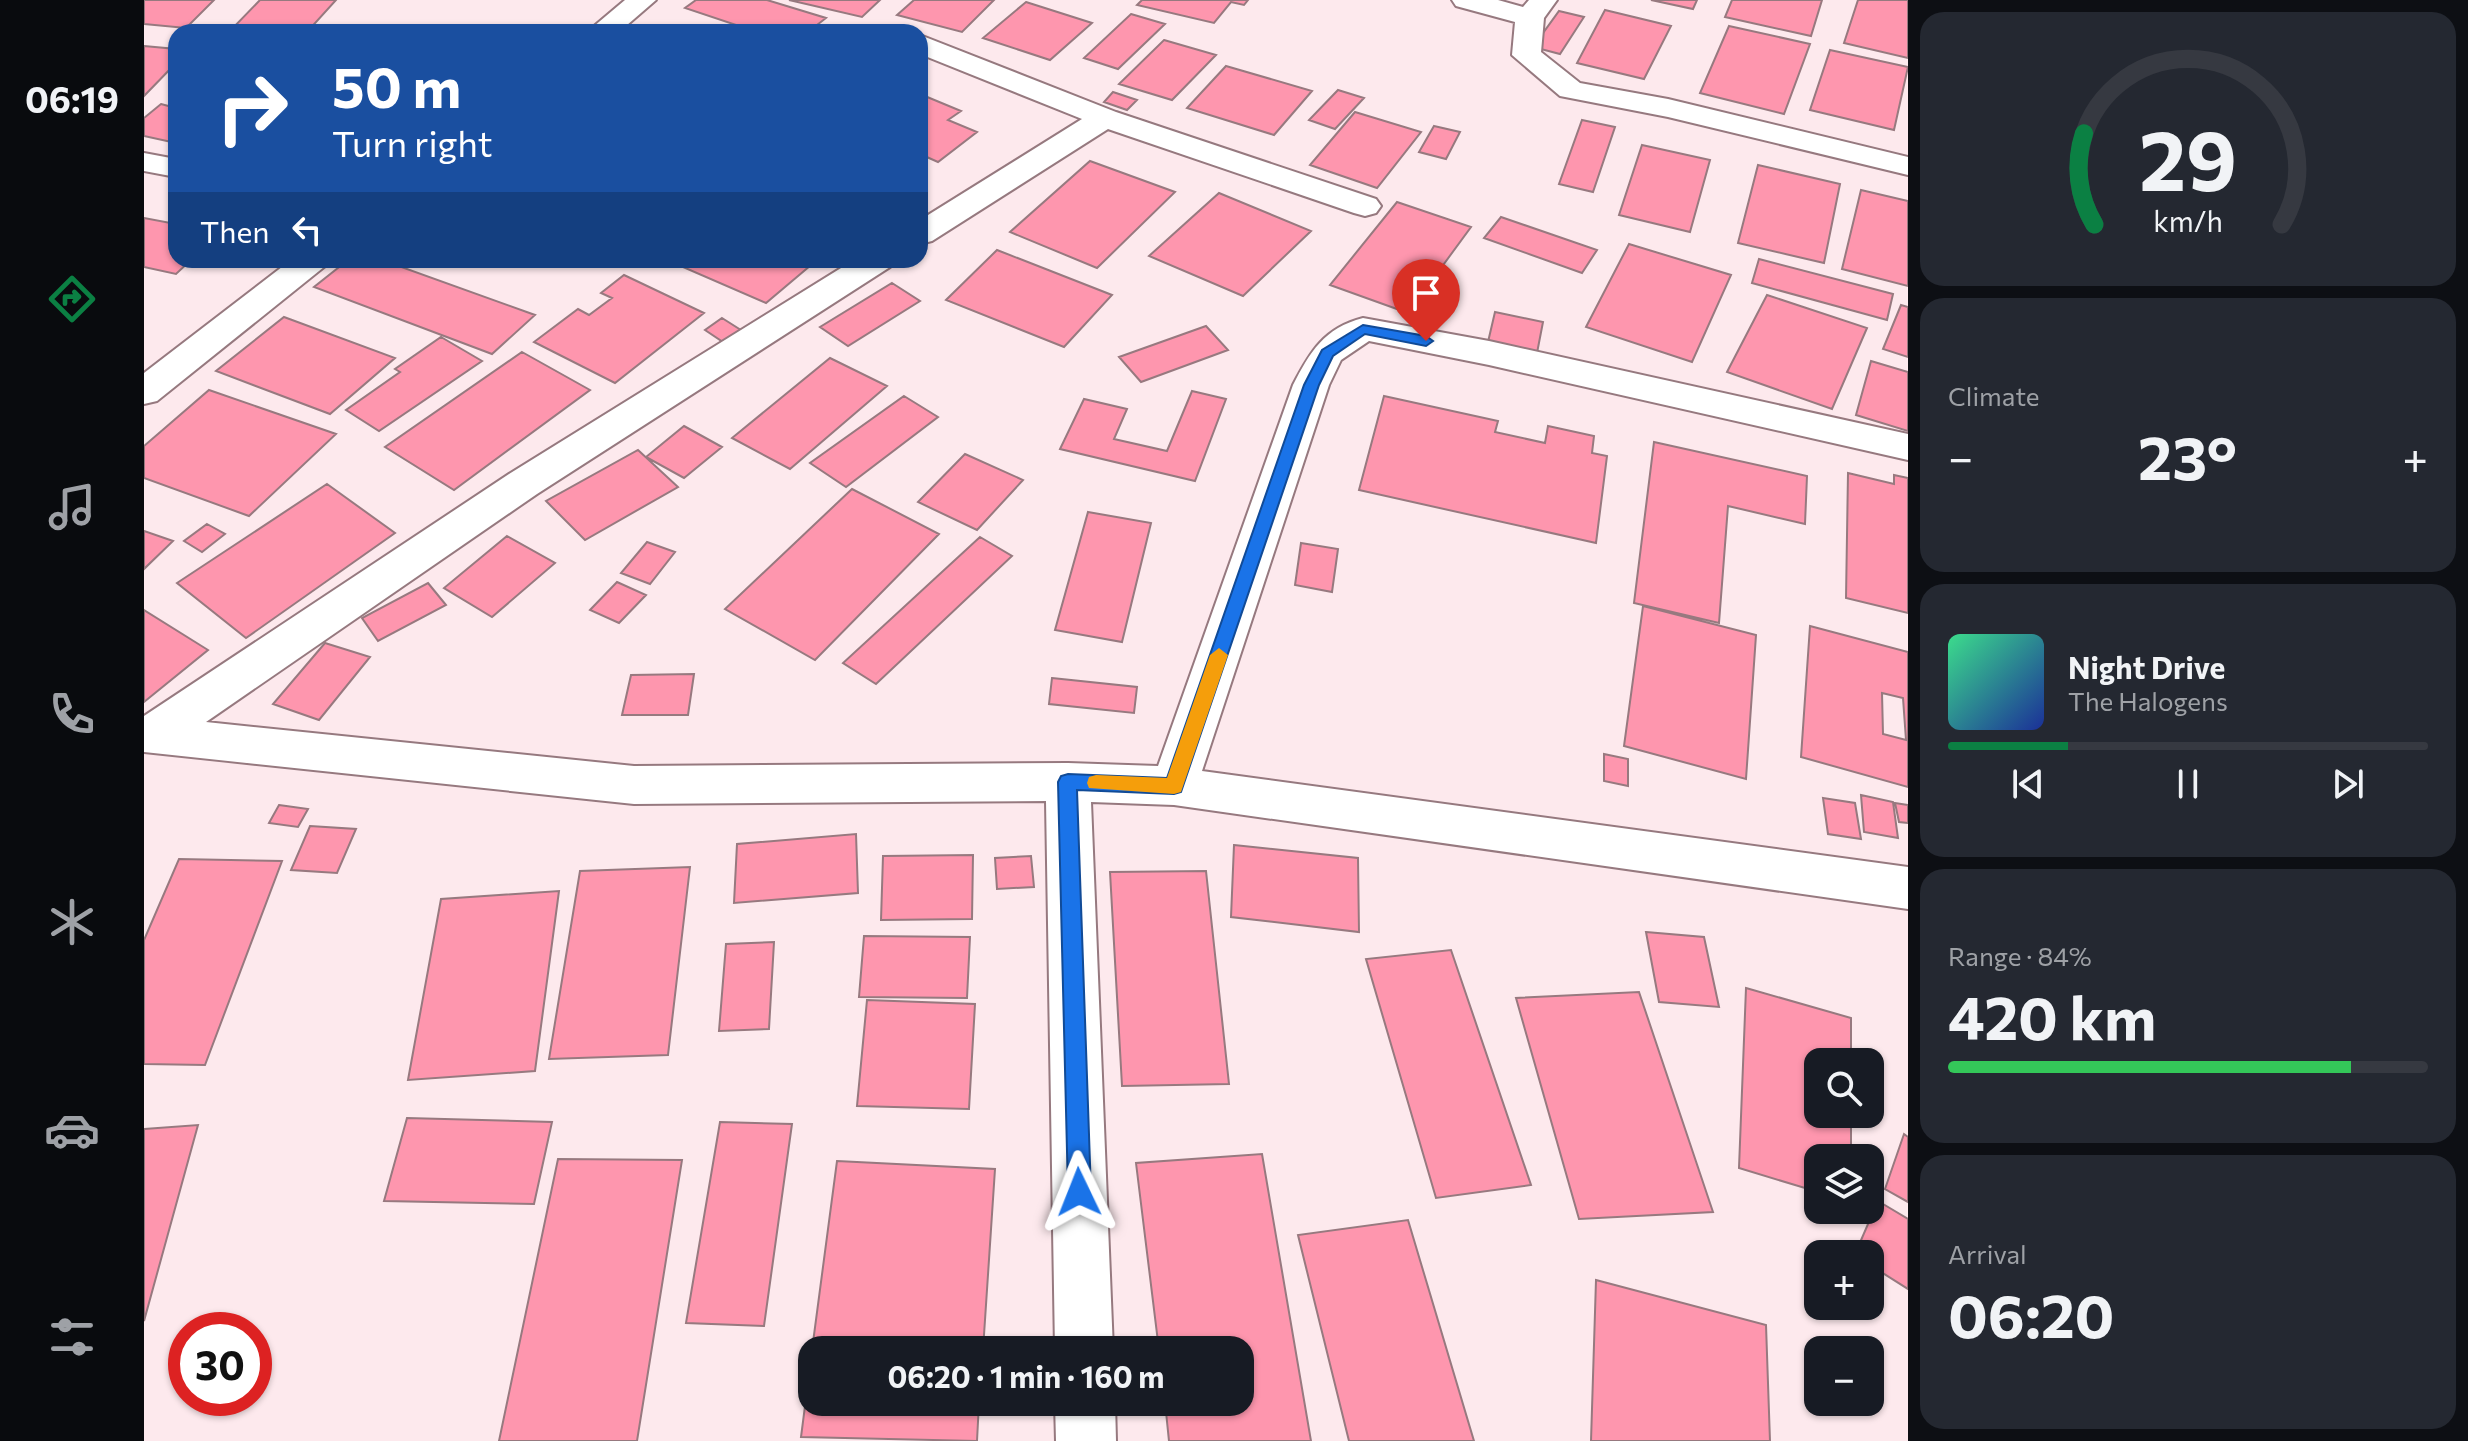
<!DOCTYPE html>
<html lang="en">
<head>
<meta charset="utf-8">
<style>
	:root { --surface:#171b24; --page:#242831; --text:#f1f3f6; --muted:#9ea1a6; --line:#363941; --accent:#0b8043 }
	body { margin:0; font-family:Commissioner,sans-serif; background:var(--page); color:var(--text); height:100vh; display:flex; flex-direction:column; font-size:30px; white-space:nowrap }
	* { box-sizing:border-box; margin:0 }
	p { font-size:26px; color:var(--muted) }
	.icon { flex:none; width:44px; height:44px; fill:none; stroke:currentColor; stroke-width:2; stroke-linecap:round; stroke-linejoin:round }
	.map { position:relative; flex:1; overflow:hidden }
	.sheet { display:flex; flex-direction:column; gap:12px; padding:12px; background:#0d0f14; width:560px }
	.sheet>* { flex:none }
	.top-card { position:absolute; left:24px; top:24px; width:760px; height:244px; border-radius:24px; box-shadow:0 2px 6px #0004; background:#1a4fa0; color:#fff; overflow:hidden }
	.buttons { position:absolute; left:1660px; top:1048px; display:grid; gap:16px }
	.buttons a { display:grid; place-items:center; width:80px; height:80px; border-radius:16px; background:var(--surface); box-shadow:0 2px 6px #0004; font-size:40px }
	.speed { position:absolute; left:24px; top:1312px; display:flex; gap:16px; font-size:40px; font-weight:700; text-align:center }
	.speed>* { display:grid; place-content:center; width:104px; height:104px; border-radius:50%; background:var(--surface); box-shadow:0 2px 6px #0004; line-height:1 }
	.speed .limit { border:12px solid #d22; background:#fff; color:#111 }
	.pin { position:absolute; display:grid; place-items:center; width:68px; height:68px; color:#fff; margin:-82px -34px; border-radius:50% 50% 50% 0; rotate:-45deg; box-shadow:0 0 8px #0007 }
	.pin .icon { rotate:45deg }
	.me { position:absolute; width:88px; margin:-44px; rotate:358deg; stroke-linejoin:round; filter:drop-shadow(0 0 6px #0008) }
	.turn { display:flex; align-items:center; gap:28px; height:168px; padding:0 32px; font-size:36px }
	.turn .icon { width:104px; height:104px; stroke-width:2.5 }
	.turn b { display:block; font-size:56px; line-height:68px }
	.then { display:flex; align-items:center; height:76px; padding:0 32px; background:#0003; gap:16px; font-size:30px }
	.big { font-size:60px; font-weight:700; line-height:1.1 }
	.sheet .tile { flex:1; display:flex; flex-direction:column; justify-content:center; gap:12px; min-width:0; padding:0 28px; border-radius:24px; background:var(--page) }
	.sheet .dial { align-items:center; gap:0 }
	.dial svg { height:208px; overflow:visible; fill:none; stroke:var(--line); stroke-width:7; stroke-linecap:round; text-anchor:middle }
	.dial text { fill:var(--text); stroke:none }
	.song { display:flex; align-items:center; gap:24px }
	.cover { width:96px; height:96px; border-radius:12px; background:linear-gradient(135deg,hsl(150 70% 55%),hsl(230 70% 35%)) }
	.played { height:8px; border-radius:4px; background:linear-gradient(90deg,var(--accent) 25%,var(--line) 25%) }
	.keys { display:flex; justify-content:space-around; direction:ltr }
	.heat { display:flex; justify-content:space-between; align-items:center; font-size:44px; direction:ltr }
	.charge { height:12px; border-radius:6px; background:linear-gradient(90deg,#34c759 84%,var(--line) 0) }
	.trip { position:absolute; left:654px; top:1336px; width:456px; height:80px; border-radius:24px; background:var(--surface); box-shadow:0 2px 6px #0004; font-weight:700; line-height:80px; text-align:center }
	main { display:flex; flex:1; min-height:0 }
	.tab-bar { display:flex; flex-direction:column; width:144px; justify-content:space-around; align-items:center; background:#090b0e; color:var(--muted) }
	.tab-bar .icon { width:56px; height:56px }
	.tab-bar .active { color:var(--accent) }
	.tab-bar b { font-size:36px; color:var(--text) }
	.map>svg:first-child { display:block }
	.building { fill:#fe96ae; stroke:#97797f; stroke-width:2; fill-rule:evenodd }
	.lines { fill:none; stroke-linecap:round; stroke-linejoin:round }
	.minor-casing { stroke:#96797f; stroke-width:4 }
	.minor { fill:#fff; fill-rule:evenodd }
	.route { fill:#1a73e8; stroke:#114b97; stroke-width:2 }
	.slow { fill:#f59e0b }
</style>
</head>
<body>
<main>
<nav class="tab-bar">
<b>06:19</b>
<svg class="icon active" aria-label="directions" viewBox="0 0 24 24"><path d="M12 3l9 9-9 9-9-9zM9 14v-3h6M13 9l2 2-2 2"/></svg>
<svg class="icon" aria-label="music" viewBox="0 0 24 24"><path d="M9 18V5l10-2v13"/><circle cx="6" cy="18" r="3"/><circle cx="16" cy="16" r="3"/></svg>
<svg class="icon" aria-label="phone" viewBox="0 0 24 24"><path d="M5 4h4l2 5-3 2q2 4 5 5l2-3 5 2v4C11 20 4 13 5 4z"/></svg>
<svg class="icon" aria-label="climate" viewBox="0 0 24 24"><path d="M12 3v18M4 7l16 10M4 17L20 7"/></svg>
<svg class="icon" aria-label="car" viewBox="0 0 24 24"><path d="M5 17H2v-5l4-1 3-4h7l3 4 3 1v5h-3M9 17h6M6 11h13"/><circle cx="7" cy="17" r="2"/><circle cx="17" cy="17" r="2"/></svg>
<svg class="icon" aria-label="filters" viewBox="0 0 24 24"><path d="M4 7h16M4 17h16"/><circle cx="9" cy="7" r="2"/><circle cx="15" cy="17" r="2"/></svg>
</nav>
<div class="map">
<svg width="1764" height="1441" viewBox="0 0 1764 1441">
	<rect width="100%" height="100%" fill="#fde9ed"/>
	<path class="building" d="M 0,0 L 70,0 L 42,28 L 0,24 Z
		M 116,0 L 192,0 L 163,32 L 85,32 Z
		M 552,0 L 623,0 L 682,18 L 664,32 L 613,32 L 541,8 Z
		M 645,0 L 736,0 L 718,17 Z
		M 770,0 L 850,0 L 818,32 L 753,15 Z
		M 998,0 L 1104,0 L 1100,5 L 1087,2 L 1070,23 L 993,5 Z
		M 1507,0 L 1553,0 L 1549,9 Z
		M 1588,0 L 1678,0 L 1667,36 L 1581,17 Z
		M 1714,0 L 1764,0 L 1764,58 L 1700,43 Z
		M 882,2 L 948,23 L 906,60 L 839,38 Z
		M 1461,10 L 1527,26 L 1500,79 L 1433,63 Z
		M 1415,11 L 1440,17 L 1416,54 L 1389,47 Z
		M 987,14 L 1021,24 L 974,69 L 940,58 Z
		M 1585,26 L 1666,44 L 1640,114 L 1556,93 Z
		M 1020,40 L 1072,55 L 1028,100 L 975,84 Z
		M 0,46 L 32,49 L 32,63 L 0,96 Z
		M 1686,50 L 1764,67 L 1750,130 L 1666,110 Z
		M 1082,66 L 1168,91 L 1130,135 L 1043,108 Z
		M 1194,90 L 1220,98 L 1191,129 L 1165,120 Z
		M 969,92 L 993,100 L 983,110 L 960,102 Z
		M 776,94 L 817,111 L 804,120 L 833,132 L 794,162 L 776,154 Z
		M 17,104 L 32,108 L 32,143 L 0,136 L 0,118 Z
		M 1211,112 L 1277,132 L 1233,188 L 1166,165 Z
		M 1438,120 L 1471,127 L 1449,192 L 1415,184 Z
		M 1290,126 L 1316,132 L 1302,159 L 1275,152 Z
		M 1498,145 L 1566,160 L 1546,232 L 1475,215 Z
		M 946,161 L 1031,192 L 953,268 L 866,232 Z
		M 1614,165 L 1696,184 L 1680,263 L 1594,243 Z
		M 1717,190 L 1764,201 L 1764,286 L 1698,269 Z
		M 1075,193 L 1167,231 L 1099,296 L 1005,256 Z
		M 1253,202 L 1327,227 L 1264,313 L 1186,285 Z
		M 1357,217 L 1453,250 L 1438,273 L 1340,238 Z
		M 0,218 L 32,224 L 32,260 L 47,260 L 32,274 L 0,267 Z
		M 1485,244 L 1587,275 L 1548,362 L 1442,327 Z
		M 853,250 L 968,295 L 920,347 L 802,300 Z
		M 1615,259 L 1749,294 L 1743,320 L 1608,283 Z
		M 204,260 L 238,260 L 391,315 L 348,354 L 170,287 Z
		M 537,260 L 673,260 L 622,303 L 532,264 Z
		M 480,275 L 560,313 L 471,383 L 390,342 L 434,309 L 445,315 L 468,298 L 457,293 Z
		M 748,283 L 776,301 L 704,346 L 676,327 Z
		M 1623,295 L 1723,328 L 1688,409 L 1583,372 Z
		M 1757,305 L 1764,307 L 1764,357 L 1739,349 Z
		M 1351,312 L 1399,322 L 1393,353 L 1344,342 Z
		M 140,317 L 251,358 L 186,414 L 72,371 Z
		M 578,318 L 600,332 L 582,344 L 561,330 Z
		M 1062,326 L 1084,350 L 997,382 L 975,357 Z
		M 297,337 L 338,361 L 235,431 L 202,410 L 256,372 L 251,369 Z
		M 378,352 L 446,390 L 310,490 L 241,447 Z
		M 686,358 L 743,386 L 646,469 L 588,438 Z
		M 1727,361 L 1764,372 L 1764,431 L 1712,415 Z
		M 65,390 L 192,434 L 105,516 L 0,478 L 0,446 Z
		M 1048,391 L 1082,399 L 1051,481 L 916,449 L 940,399 L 983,409 L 970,439 L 1023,451 Z
		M 760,396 L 794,417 L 702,487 L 666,463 Z
		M 1240,396 L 1354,421 L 1351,432 L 1401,443 L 1404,426 L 1450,436 L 1448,453 L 1463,456 L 1452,543 L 1215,490 Z
		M 540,426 L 578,447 L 540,478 L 502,457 Z
		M 1510,442 L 1663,476 L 1661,524 L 1584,506 L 1575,623 L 1490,603 Z
		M 494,450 L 534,487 L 441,540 L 402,501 Z
		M 821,454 L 879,480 L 833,530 L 774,502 Z
		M 1704,473 L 1750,484 L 1750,475 L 1764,478 L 1764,613 L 1702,598 Z
		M 183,484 L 251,533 L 102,638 L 33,583 Z
		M 708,489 L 795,534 L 671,660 L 581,609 Z
		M 944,512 L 1007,523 L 978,642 L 911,630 Z
		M 63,524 L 81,534 L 58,552 L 40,541 Z
		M 0,531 L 29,541 L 0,569 Z
		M 363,536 L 411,563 L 348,617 L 300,588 Z
		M 836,537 L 868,556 L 732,684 L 699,663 Z
		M 503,542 L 531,552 L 506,584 L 477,573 Z
		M 1157,543 L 1194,549 L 1188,592 L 1151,585 Z
		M 473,582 L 502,595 L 475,623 L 446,610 Z
		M 284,583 L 302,605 L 234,641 L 218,618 Z
		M 1499,606 L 1612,635 L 1602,779 L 1480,746 Z
		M 0,610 L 64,650 L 0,702 Z
		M 1666,626 L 1764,652 L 1764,787 L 1657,757 ZM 1738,693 L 1759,698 L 1762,740 L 1739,734 Z
		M 181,643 L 226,657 L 175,720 L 129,704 Z
		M 550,674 L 544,715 L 478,715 L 487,675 Z
		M 908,678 L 993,687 L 990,713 L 905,704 Z
		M 1460,754 L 1484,759 L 1484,786 L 1460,781 Z
		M 1717,795 L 1749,802 L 1754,838 L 1720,832 Z
		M 1679,798 L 1711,803 L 1717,839 L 1684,834 Z
		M 1751,803 L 1764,805 L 1764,823 L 1755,822 Z
		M 135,805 L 164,809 L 154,827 L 125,823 Z
		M 166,826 L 212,829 L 193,873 L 147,870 Z
		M 712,834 L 714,893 L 590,903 L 593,844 Z
		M 1090,845 L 1214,858 L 1215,932 L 1087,917 Z
		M 829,855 L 828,919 L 737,920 L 739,856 Z
		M 887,856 L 890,887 L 853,889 L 851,858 Z
		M 35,859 L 138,861 L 61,1065 L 0,1064 L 0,940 Z
		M 546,867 L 524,1055 L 405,1059 L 436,871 Z
		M 1062,871 L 1085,1084 L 978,1086 L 966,872 Z
		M 415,891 L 391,1071 L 264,1080 L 297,899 Z
		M 1502,932 L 1560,937 L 1575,1007 L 1515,1002 Z
		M 720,936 L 826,937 L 823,998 L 715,997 Z
		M 630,942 L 625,1029 L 575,1031 L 582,944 Z
		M 1307,950 L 1387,1185 L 1292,1198 L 1222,959 Z
		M 1602,988 L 1707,1018 L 1707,1062 L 1674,1062 L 1674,1114 L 1707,1114 L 1707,1158 L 1674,1158 L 1674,1192 L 1595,1168 Z
		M 1495,992 L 1569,1212 L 1435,1219 L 1372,998 Z
		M 723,1000 L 831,1004 L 825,1109 L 713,1106 Z
		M 263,1118 L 408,1122 L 390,1204 L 240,1201 Z
		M 576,1122 L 648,1124 L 620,1326 L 542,1323 Z
		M 54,1125 L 0,1321 L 0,1129 Z
		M 1760,1134 L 1764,1137 L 1764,1202 L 1741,1189 Z
		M 1118,1154 L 1167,1441 L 1025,1441 L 1021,1402 L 1096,1402 L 1096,1350 L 1015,1350 L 992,1163 Z
		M 414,1159 L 538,1160 L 493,1441 L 355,1441 Z
		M 693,1161 L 851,1169 L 839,1350 L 668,1350 Z
		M 1734,1201 L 1764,1219 L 1764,1289 L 1726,1265 L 1726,1254 L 1711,1254 Z
		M 1264,1220 L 1330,1441 L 1205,1441 L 1154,1235 Z
		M 1452,1280 L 1622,1325 L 1626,1441 L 1447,1441 Z
		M 668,1352 L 668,1402 L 835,1402 L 833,1441 L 657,1437 Z"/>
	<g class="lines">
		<g class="minor-casing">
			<path id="minor" d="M 481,0 L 512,0 L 475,32 L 443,32 Z
				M 1308,0 L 1354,0 L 1379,7 L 1385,0 L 1413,0 L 1400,18 L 1397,52 L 1436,83 L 1524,99 L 1764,157 L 1764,175 L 1524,117 L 1416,96 L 1368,55 L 1371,22 L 1312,6 Z
				M 776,35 L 972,112 L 1232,199 L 1237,206 L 1232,213 L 1221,216 L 1210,213 L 964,129 L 788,241 L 776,244 L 776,220 L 938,119 L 776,54 Z
				M 0,153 L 32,159 L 32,177 L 0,171 Z
				M 147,260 L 185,260 L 180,267 L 13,401 L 0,404 L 0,373 Z
				M 710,260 L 751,260 L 746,267 L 393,494 L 62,722 L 490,766 L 924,763 L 1014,766 L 1149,385 C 1166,352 1180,328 1219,318 L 1345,341 L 1764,434 L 1764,460 L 1345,365 L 1225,341 L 1197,360 L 1185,385 L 1058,771 L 1764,867 L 1764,909 L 1030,805 L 947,802 L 969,1350 L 911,1350 L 902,801 L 490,804 L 0,752 L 0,716 L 365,474 Z
				M 911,1402 L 971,1402 L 972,1441 L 912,1441 Z"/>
		</g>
		<use href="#minor" class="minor"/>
	</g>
	<path class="route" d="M 1219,325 L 1282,336 L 1289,341 L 1282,346 L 1221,334 L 1189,356 L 1175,385 L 1037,792 L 1030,794 L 933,790 L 947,1192 L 943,1200 L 935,1203 L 927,1200 L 924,1192 L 914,782 L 917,776 L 924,774 L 1023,778 L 1160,385 L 1178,350 Z"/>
	<path class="slow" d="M 1075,648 L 1084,655 L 1037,792 L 1030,794 L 945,788 L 943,783 L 945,777 L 952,775 L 1023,778 L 1066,655 Z"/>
</svg>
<div class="buttons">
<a><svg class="icon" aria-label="search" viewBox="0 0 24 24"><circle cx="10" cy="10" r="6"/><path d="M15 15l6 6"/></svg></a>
<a><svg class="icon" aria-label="layers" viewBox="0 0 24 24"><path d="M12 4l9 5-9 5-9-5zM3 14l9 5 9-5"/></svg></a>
<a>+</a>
<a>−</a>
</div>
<div class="speed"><div class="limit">30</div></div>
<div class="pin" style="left:1282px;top:341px;background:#d93025"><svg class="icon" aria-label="arrive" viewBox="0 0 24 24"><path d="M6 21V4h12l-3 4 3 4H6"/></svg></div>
<svg class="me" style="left:935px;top:1192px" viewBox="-20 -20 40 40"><path d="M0-17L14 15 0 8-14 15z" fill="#1a73e8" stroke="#fff" stroke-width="4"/></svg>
<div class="trip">06:20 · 1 min · 160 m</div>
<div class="top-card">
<div class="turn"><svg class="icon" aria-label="right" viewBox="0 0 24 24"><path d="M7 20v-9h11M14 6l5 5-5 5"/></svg><div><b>50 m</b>Turn right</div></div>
<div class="then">Then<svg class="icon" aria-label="left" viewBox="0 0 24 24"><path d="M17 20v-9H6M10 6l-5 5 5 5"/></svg></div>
</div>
</div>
<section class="sheet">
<div class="tile dial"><svg viewBox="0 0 100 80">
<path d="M14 69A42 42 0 1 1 86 69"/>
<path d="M14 69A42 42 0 0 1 10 34" stroke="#0b8043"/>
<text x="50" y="56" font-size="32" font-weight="700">29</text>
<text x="50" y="72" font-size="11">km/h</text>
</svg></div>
<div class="tile"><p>Climate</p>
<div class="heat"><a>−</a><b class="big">23°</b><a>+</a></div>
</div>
<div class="tile">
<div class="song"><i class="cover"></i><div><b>Night Drive</b><p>The Halogens</p></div></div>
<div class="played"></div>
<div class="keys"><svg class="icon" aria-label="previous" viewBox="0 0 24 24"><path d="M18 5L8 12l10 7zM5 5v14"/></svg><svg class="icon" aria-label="pause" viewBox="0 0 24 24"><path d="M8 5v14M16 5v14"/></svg><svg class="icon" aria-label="next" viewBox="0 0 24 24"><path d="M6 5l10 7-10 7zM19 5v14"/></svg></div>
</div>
<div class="tile"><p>Range · 84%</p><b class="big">420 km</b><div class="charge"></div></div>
<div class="tile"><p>Arrival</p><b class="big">06:20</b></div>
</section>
</main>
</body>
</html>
